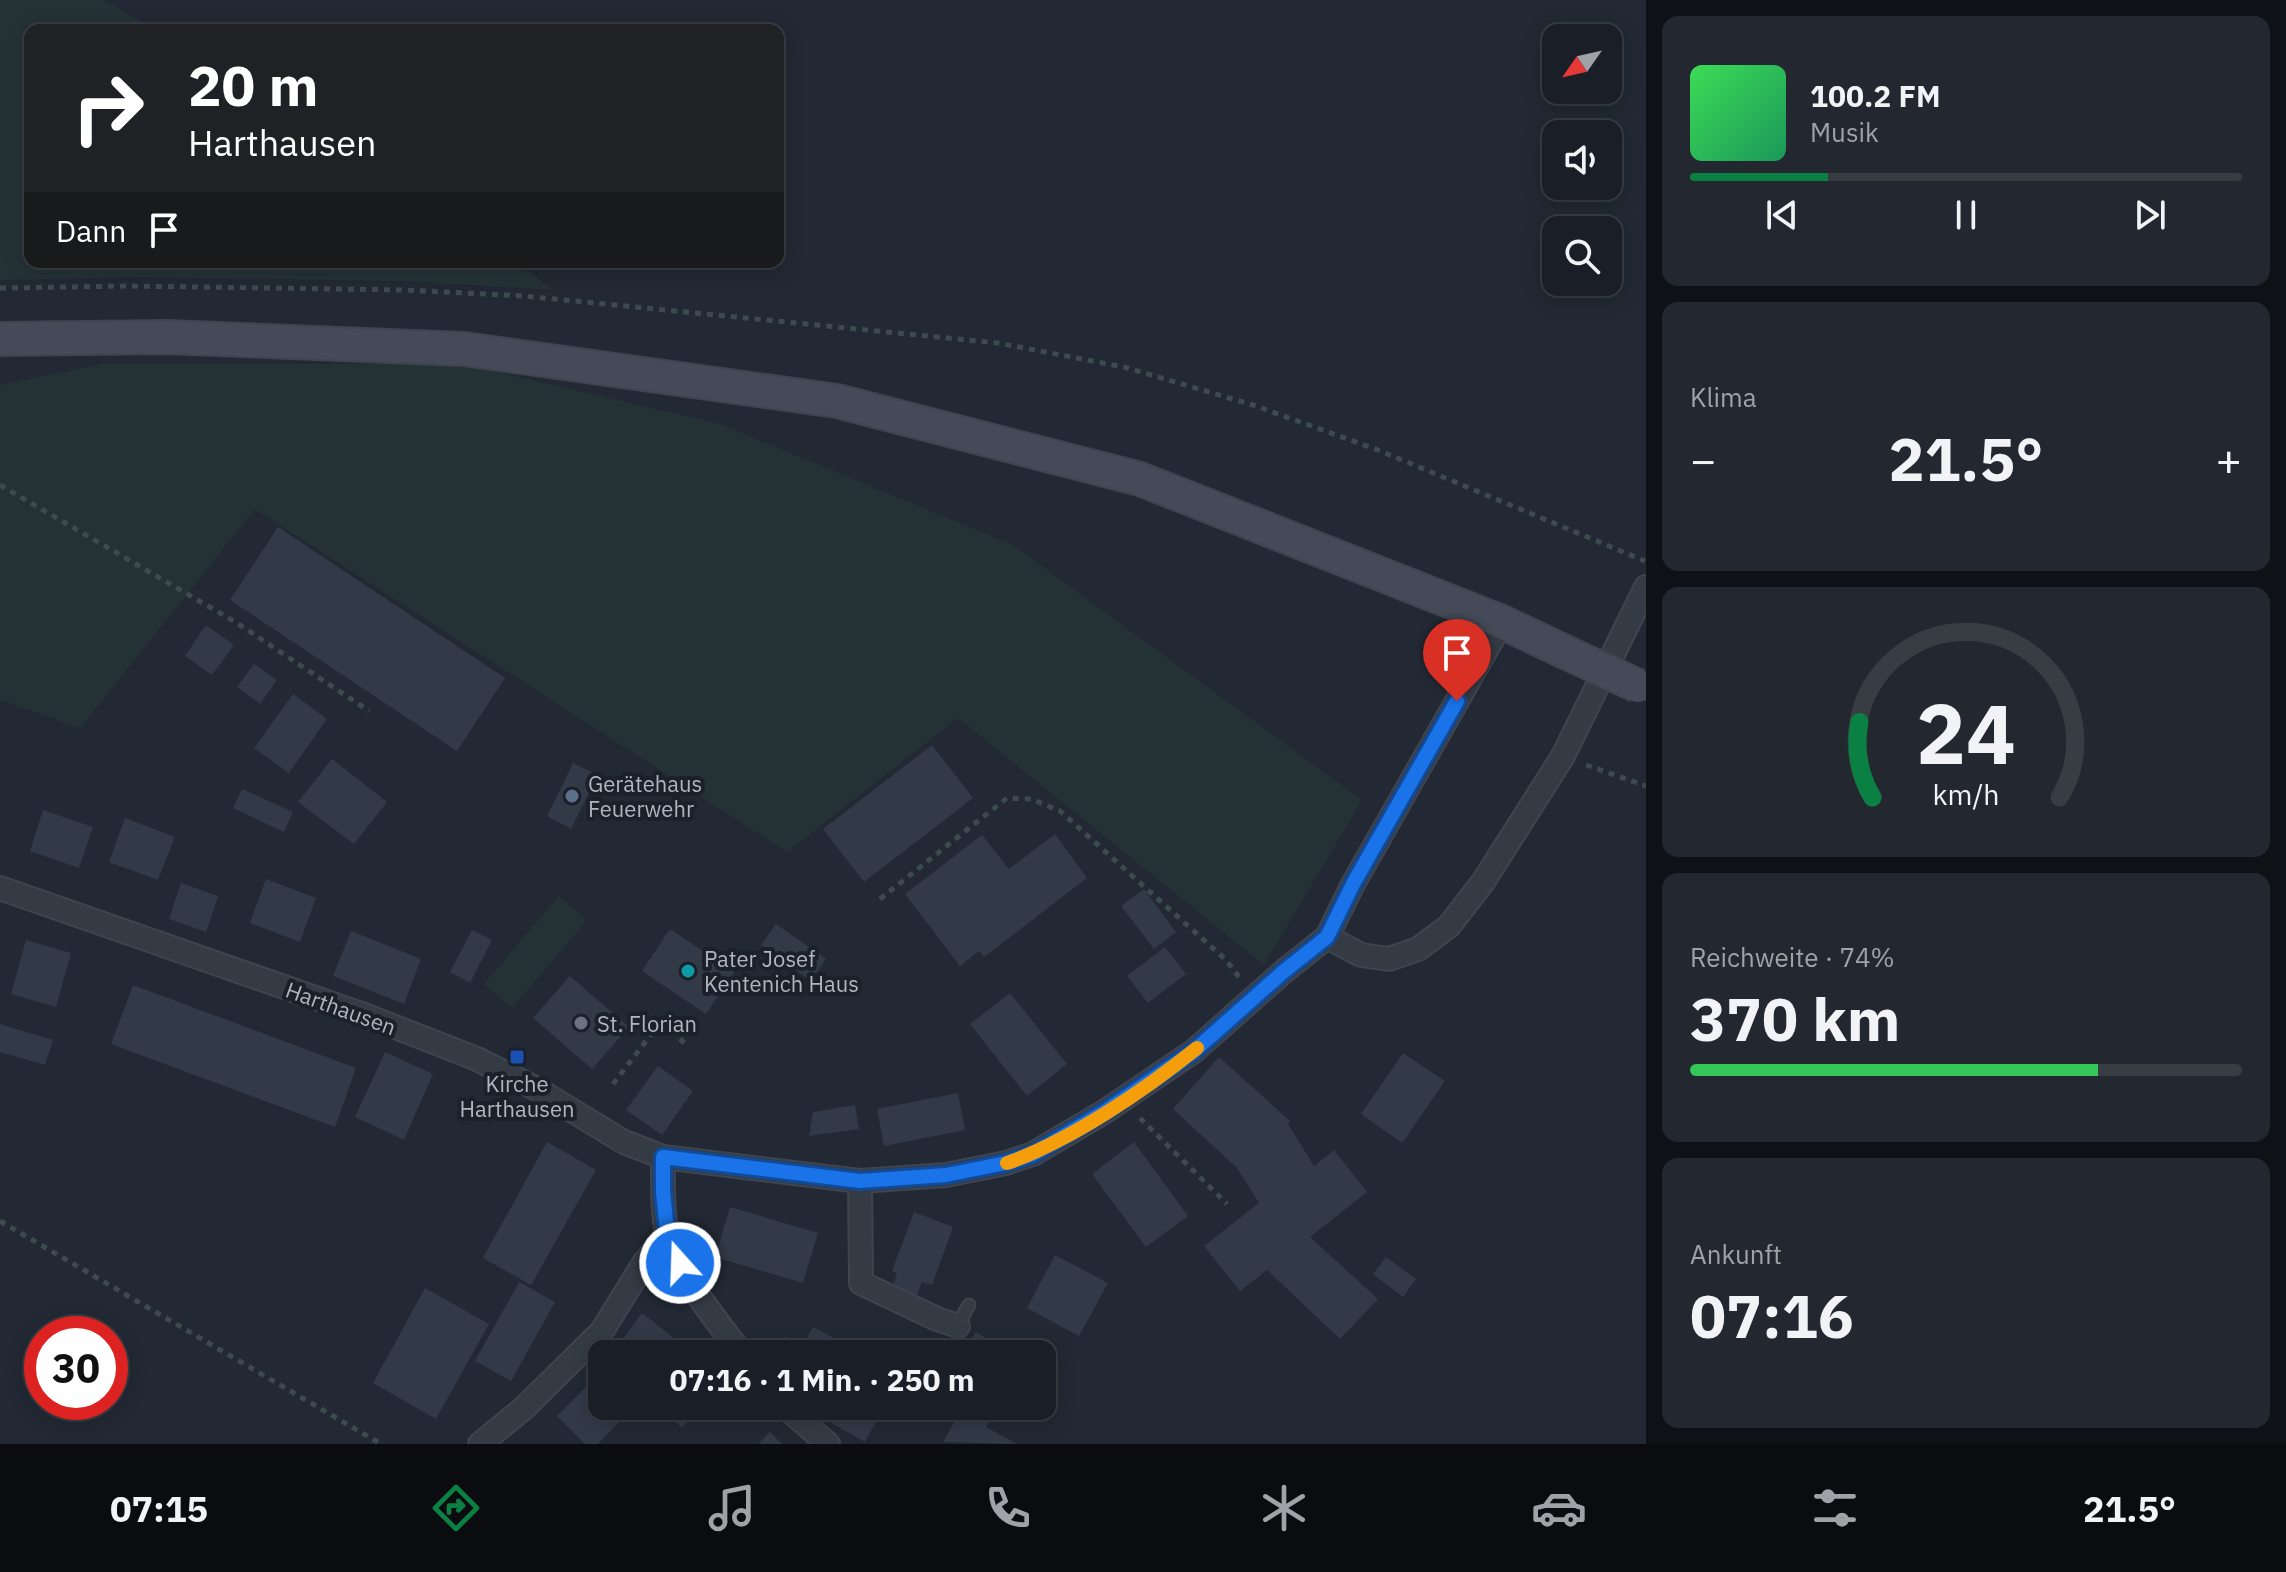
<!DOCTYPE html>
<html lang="de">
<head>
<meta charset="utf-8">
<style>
	:root { --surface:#1a1f27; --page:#23272f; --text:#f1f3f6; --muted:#9fa2a7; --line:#383d44; --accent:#0b8043 }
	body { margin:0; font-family:"IBM Plex Sans",sans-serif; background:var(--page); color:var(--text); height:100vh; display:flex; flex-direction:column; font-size:30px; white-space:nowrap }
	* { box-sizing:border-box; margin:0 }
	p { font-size:26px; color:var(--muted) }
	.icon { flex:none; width:44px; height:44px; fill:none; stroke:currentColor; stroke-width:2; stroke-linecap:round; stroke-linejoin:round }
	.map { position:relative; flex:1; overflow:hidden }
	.side { display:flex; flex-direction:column; gap:16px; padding:16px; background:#0e1115; width:640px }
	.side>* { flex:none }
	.top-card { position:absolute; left:24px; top:24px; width:760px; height:244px; border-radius:16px; box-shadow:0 4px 20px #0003,0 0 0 2px var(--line); background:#202124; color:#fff; overflow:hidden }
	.needle { width:52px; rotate:236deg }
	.controls { position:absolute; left:1542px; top:24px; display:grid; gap:16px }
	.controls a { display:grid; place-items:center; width:80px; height:80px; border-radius:16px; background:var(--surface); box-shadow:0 4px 20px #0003,0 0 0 2px var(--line); font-size:40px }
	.speed { position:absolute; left:24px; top:1316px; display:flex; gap:16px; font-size:40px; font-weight:700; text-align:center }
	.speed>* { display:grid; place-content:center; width:104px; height:104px; border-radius:50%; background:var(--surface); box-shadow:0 4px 20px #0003,0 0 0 2px var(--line); line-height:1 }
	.speed .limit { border:12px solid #d22; background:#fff; color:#111 }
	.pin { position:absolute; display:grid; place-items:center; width:68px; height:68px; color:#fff; margin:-82px -34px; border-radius:50% 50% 50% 0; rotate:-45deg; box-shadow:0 0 8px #0007 }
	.pin .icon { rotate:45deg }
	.me { position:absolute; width:88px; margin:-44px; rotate:340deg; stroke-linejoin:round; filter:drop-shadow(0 0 6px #0008) }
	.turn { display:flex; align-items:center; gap:28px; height:168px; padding:0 32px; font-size:36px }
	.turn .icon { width:104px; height:104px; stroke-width:2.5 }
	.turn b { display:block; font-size:56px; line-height:68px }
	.then { display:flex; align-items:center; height:76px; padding:0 32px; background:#0003; gap:16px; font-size:30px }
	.big { font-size:60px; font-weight:800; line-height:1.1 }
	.side .tile { flex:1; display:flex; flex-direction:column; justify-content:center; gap:12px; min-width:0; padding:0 28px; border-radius:16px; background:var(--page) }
	.side .dial { align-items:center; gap:0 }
	.dial svg { height:208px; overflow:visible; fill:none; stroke:var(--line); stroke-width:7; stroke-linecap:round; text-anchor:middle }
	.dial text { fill:var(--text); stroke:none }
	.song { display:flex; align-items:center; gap:24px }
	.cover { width:96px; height:96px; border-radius:12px; background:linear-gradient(135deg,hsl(130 70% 55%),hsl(150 70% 35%)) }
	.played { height:8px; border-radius:4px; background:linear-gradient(90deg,var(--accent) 25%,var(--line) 25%) }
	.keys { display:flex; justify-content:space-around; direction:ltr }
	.heat { display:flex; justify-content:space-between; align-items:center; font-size:44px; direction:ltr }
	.charge { height:12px; border-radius:6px; background:linear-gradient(90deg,#34c759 74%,var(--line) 0) }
	.trip { position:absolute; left:588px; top:1340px; width:468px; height:80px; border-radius:16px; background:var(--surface); box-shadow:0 4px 20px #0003,0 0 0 2px var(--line); font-weight:800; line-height:80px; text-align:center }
	.menu { display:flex; height:128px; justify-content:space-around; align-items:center; background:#0a0c10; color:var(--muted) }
	.menu .icon { width:56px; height:56px }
	.menu .on { color:var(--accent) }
	.menu b { font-size:36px; color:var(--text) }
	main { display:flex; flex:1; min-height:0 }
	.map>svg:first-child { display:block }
	.green { fill:#243236 }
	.building { fill:#323a48 }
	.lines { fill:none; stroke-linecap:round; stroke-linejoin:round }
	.lane-casing { stroke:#3f444f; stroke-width:15 }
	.street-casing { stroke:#3f444f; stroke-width:26 }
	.secondary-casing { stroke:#3f444f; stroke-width:36 }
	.path { stroke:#3d4b4e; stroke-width:5; stroke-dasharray:6 6; stroke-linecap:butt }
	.lane { stroke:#353b45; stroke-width:11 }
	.street { stroke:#353b45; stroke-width:22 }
	.secondary { stroke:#444a58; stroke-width:32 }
	.secondary-bridge-casing { stroke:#3f444f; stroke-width:36; stroke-linecap:butt }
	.secondary-bridge { stroke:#444a58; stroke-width:32 }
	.route-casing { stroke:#114b97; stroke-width:20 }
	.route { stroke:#1a73e8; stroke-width:14 }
	.slow { stroke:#f59e0b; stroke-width:14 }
	.service-dot { fill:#5c6f8a; stroke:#1b202a; stroke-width:3 }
	.culture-dot { fill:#0f9aa8; stroke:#1b202a; stroke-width:3 }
	.worship-dot { fill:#6b7280; stroke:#1b202a; stroke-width:3 }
	.transit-dot { fill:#1a4fb4; stroke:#1b202a; stroke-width:3 }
	.labels { text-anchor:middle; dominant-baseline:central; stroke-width:8; stroke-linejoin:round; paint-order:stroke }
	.poi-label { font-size:22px; fill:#b0b5c2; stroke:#1b202a; text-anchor:start }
	.street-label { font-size:22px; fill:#b0b5c2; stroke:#1b202a }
</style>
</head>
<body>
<main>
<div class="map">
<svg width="1646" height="1444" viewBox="0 0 1646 1444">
	<rect width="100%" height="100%" fill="#222934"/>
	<path class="green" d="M 0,0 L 104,0 L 156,30 L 30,30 L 30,262 L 515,262 L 554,290 L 405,281 L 129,277 L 0,280 Z
		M 103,364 L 463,364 L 720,424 L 1013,545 L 1362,800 L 1264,965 L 958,718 L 787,852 L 255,509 L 80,728 L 0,700 L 0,385 Z
		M 559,896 L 587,920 L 512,1008 L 484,984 Z"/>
	<path class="building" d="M 278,527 L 505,678 L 457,751 L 230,600 Z
		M 206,625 L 234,645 L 212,675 L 185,656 Z
		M 254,664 L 277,680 L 260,704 L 237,687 Z
		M 293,694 L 327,719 L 289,773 L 254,748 Z
		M 932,745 L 973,798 L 864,882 L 823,829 Z
		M 332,759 L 387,802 L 354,844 L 298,802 Z
		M 573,763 L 598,775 L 571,829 L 547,816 Z
		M 242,789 L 293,812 L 284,832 L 233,808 Z
		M 43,810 L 93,827 L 79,868 L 30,851 Z
		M 125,818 L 175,837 L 158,880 L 109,862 Z
		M 1055,834 L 1087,878 L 984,957 L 979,951 L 960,966 L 905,894 L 982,835 L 1009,869 Z
		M 266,879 L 316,898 L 300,942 L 250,923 Z
		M 181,883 L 218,896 L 206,932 L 169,919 Z
		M 1144,889 L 1176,932 L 1154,949 L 1121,906 Z
		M 776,924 L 826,959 L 811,981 L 761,945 Z
		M 670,929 L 734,972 L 706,1014 L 642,971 Z
		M 472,930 L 492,940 L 470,983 L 450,972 Z
		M 351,931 L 421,959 L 404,1004 L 333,976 Z
		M 26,940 L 71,953 L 56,1007 L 11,994 Z
		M 1165,947 L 1186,974 L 1148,1003 L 1127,976 Z
		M 570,976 L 629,1027 L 592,1069 L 533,1018 Z
		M 133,985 L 356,1068 L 335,1127 L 111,1044 Z
		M 1010,993 L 1067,1064 L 1027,1096 L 970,1024 Z
		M 0,1024 L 53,1040 L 45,1065 L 0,1052 Z
		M 385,1052 L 433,1074 L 404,1140 L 355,1117 Z
		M 1403,1053 L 1445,1081 L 1402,1143 L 1361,1114 Z
		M 1219,1057 L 1290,1121 L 1288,1124 L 1314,1166 L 1334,1150 L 1367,1192 L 1310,1237 L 1378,1299 L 1340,1339 L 1267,1270 L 1240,1291 L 1204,1246 L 1259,1203 L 1237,1168 L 1173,1109 Z
		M 658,1066 L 693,1091 L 662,1135 L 626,1110 Z
		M 958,1093 L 965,1130 L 884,1146 L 877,1109 Z
		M 855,1105 L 859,1129 L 809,1136 L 813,1112 Z
		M 547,1142 L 596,1170 L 531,1285 L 483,1258 Z
		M 1134,1142 L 1188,1216 L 1146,1247 L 1092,1174 Z
		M 730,1207 L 818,1233 L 803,1283 L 715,1257 Z
		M 914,1212 L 953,1227 L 932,1285 L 922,1282 L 917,1295 L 893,1285 L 897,1273 L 892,1271 Z
		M 1055,1255 L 1108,1283 L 1079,1336 L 1027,1308 Z
		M 1386,1257 L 1416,1279 L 1403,1297 L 1373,1274 Z
		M 519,1282 L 555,1302 L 511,1381 L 475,1361 Z
		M 425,1288 L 489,1324 L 436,1419 L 373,1383 Z
		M 642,1313 L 679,1342 L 670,1354 L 632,1354 L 619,1344 Z
		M 813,1327 L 846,1344 L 862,1354 L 798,1354 Z
		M 976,1332 L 996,1344 L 1014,1354 L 985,1354 L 968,1344 Z
		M 786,1336 L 797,1343 L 791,1354 L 775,1354 Z
		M 1042,1370 L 1057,1379 L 1042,1405 Z
		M 589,1384 L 602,1397 L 602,1406 L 611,1406 L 623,1418 L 598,1444 L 585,1444 L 557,1416 Z
		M 660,1406 L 703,1406 L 682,1428 Z
		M 819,1406 L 856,1406 L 878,1418 L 865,1442 L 815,1414 Z
		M 879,1406 L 903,1406 L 896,1417 Z
		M 976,1406 L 998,1406 L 986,1427 L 1017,1444 L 943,1442 L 959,1413 L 969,1418 Z
		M 770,1432 L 782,1444 L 758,1444 Z"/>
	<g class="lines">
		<g class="lane-casing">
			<path id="lane" d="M 956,1328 L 969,1305"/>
		</g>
		<g class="street-casing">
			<path id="street" d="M 0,888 L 367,1016 L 477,1059 L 535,1088 L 624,1142 L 663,1157 L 860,1181 L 946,1175 L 1006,1163 L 1033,1154 L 1104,1112 L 1194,1051 L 1283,972 L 1327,937 L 1353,884 L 1502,622
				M 1327,937 L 1361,955 L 1389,959 L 1418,949 L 1449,926 L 1483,882 L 1563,756 L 1646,587
				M 663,1157 C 663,1184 662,1212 668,1238 C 674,1268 722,1328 742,1354
				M 860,1181 L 861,1283 L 937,1319 L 958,1326
				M 784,1406 L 828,1444
				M 480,1444 L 524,1408 L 602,1331 L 644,1263 L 655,1250 L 668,1241"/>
		</g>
		<g class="secondary-casing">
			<path id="secondary" d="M 0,339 L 167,337 L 464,349 L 837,401 L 1140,479 L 1502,622 L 1563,651"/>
		</g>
		<path class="path" d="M 0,288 L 129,286 L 405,290 L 524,296 L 998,343 L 1124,367 L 1253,405 L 1378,450 L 1645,561
			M 0,485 L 237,623 L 369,711
			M 1586,765 L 1646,786
			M 880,899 L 1007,798 L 1031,799 L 1060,811 L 1226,960 L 1239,977
			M 613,1084 L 663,1019 L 684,1043
			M 1140,1118 L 1227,1204
			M 0,1221 L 381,1444"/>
		<use href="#lane" class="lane"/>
		<use href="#street" class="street"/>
		<use href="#secondary" class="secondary"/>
		<g class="secondary-bridge-casing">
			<path id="secondary-bridge" d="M 1563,651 L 1638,686"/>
		</g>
		<use href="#secondary-bridge" class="secondary-bridge"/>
	</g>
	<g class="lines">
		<g class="route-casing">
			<path id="route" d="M 680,1263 L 668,1241 L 663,1192 L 663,1157 L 860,1181 L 946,1175 L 1006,1163 L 1033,1154 L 1104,1112 L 1194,1051 L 1283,972 L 1327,937 L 1353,884 L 1457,701"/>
		</g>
		<use href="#route" class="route"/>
		<path class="slow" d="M 1007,1163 C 1070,1141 1145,1090 1197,1048"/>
	</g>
	<circle class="service-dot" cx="572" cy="796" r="8"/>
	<circle class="culture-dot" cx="688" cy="971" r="8"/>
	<circle class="worship-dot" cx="581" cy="1023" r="8"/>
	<rect class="transit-dot" x="509" y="1049" width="16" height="16" rx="4"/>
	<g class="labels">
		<g class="poi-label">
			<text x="588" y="783">Gerätehaus<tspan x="588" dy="25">Feuerwehr</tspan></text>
			<text x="704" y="958">Pater Josef<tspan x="704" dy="25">Kentenich Haus</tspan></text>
			<text x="597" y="1023">St. Florian</text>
			<text x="517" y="1083" text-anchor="middle">Kirche<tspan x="517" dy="25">Harthausen</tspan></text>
		</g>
		<g class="street-label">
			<text transform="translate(341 1008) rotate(20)">Harthausen</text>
		</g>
	</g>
</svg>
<div class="controls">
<a><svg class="needle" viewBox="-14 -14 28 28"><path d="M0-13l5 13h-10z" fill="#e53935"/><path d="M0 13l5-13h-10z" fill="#9fa2a7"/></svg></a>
<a><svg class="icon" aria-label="sound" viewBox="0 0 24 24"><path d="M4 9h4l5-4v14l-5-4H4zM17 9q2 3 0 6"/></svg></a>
<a><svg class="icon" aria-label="search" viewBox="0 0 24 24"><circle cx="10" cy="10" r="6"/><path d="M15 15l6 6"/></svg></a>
</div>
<div class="speed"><div class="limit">30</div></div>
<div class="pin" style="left:1457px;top:701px;background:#d93025"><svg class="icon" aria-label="arrive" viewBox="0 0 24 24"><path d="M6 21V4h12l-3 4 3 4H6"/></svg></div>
<svg class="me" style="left:680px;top:1263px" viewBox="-20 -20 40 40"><circle r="17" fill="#1a73e8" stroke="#fff" stroke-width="3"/><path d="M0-11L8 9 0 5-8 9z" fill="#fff"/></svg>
<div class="trip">07:16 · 1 Min. · 250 m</div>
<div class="top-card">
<div class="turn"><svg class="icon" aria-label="right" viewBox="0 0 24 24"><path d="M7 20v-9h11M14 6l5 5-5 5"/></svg><div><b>20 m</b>Harthausen</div></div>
<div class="then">Dann<svg class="icon" aria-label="arrive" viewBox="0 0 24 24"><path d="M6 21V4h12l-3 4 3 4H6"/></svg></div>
</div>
</div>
<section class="side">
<div class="tile">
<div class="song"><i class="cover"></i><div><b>100.2 FM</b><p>Musik</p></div></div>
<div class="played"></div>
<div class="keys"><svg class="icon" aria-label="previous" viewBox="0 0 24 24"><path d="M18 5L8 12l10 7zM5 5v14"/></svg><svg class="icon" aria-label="pause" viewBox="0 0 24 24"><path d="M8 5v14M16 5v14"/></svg><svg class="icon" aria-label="next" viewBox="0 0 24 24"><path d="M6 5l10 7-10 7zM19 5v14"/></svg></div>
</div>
<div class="tile"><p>Klima</p>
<div class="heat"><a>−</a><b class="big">21.5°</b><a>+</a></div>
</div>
<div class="tile dial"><svg viewBox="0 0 100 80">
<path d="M14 69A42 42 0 1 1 86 69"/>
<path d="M14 69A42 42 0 0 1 9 40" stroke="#0b8043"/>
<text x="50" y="56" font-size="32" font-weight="700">24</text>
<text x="50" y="72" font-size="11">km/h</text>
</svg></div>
<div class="tile"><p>Reichweite · 74%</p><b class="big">370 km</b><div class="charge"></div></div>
<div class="tile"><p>Ankunft</p><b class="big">07:16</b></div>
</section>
</main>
<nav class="menu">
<b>07:15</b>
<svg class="icon on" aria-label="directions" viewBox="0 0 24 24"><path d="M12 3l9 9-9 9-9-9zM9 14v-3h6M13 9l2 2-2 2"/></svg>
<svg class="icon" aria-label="music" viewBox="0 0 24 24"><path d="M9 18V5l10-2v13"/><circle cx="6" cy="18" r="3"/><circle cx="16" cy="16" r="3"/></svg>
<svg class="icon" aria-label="phone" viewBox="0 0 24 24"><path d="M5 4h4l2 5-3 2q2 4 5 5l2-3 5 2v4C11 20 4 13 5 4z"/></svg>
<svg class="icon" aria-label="climate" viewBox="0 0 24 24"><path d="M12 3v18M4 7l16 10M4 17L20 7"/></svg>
<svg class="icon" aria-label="car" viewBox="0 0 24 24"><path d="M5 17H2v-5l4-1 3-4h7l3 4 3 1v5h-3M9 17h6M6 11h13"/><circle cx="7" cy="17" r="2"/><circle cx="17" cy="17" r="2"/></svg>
<svg class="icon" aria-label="filters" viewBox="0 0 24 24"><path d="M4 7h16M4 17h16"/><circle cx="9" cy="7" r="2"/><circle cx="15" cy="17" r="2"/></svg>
<b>21.5°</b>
</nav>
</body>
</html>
